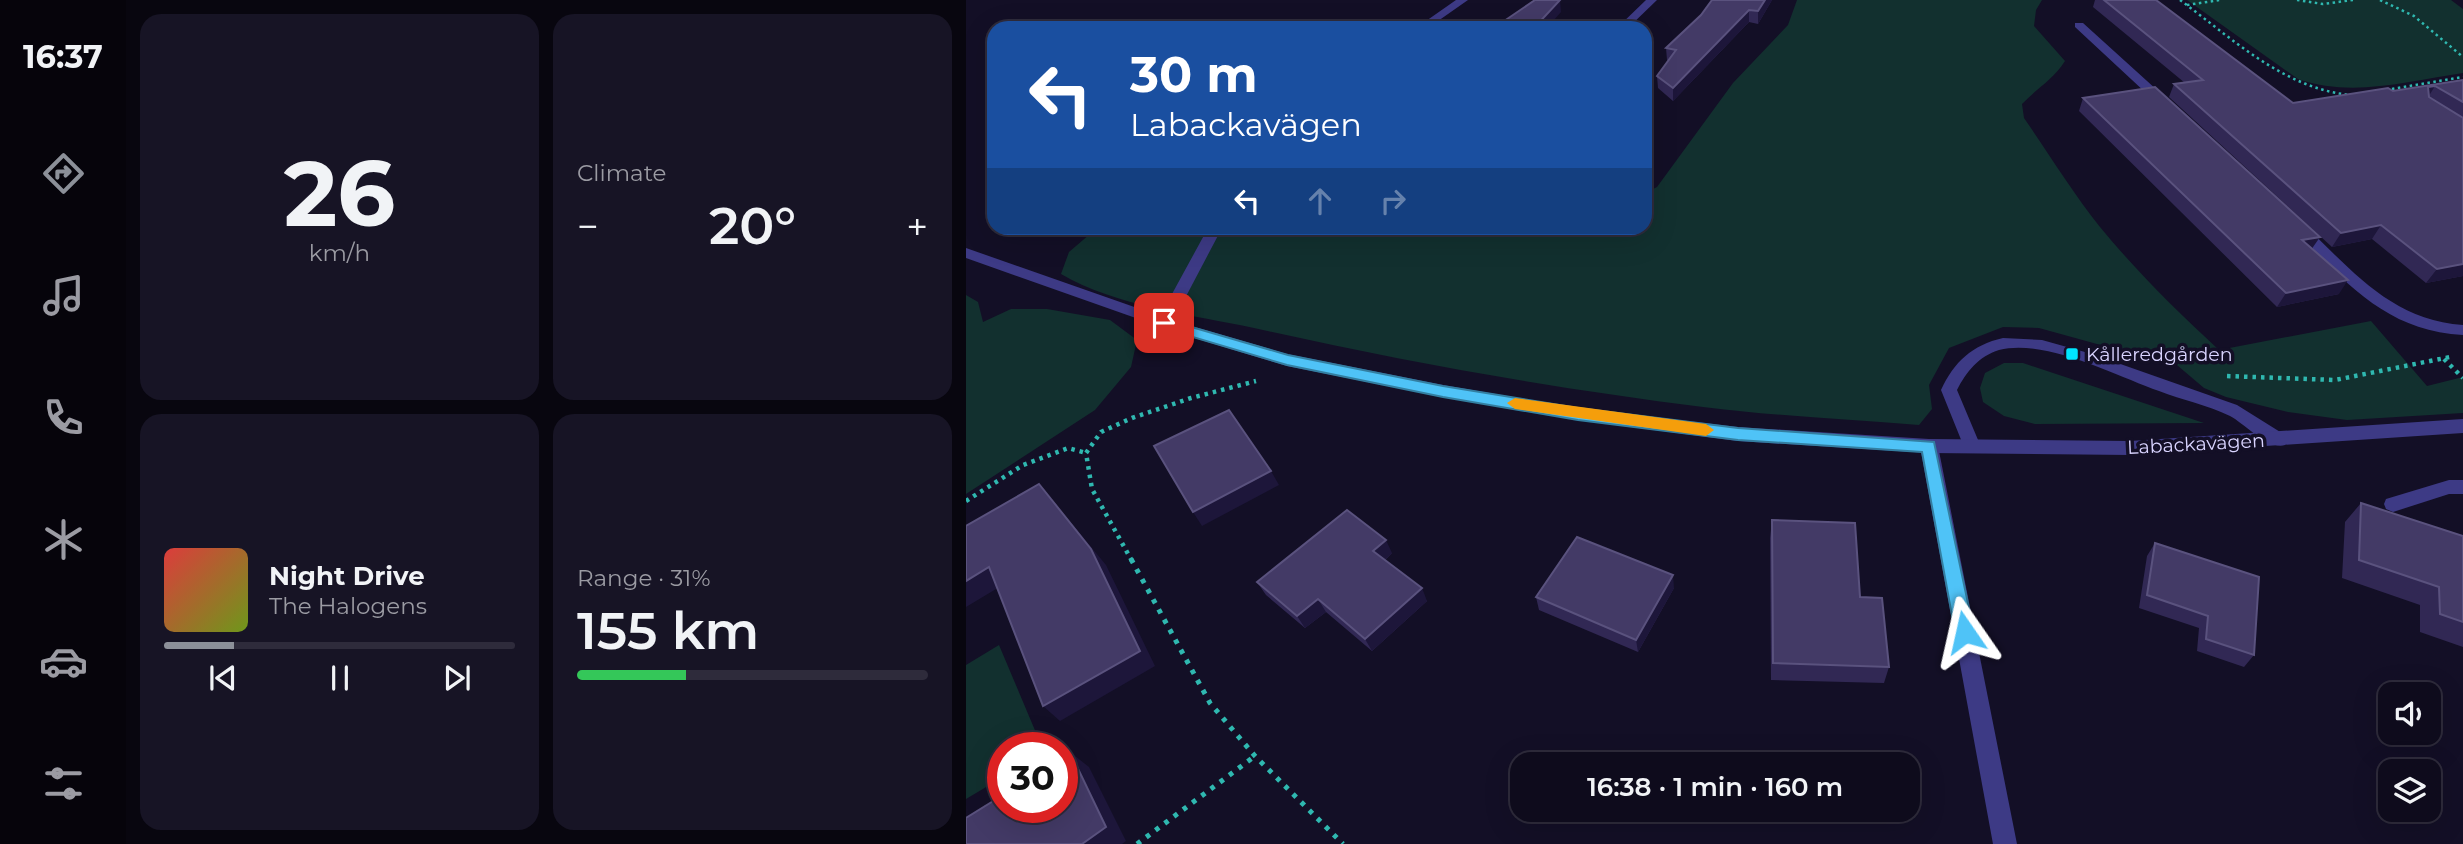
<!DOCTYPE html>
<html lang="en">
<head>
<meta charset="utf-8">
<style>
	:root { --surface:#0e0b1c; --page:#171425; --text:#f1f3f6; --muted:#9b9ba3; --line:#2e2b3b; --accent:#8c9099 }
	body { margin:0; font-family:Montserrat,sans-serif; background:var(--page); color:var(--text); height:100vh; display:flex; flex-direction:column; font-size:26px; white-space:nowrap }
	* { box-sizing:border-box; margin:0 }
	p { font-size:23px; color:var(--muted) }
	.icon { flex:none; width:38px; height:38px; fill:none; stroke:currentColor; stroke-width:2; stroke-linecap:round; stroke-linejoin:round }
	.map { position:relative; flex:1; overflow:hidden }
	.side { display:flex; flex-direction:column; gap:14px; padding:14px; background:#08060f; width:840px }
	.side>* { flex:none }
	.guide { position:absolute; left:21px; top:21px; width:665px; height:214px; border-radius:21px; box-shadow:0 7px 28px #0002,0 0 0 2px var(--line); background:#1a4fa0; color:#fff; overflow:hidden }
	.tools { position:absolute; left:1412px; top:682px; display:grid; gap:14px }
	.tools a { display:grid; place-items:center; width:63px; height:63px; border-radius:14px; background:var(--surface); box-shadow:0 7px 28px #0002,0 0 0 2px var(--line); font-size:35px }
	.speed { position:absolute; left:21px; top:732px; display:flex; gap:14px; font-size:35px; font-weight:700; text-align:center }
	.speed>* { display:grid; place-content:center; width:91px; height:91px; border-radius:50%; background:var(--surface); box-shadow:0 7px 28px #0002,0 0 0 2px var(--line); line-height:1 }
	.speed .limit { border:10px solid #d22; background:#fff; color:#111 }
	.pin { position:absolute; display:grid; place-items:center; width:60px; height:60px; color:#fff; margin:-30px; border-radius:14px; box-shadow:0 4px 10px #0006 }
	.me { position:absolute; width:77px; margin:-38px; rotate:349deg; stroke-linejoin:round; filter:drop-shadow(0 0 5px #0008) }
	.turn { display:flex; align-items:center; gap:24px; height:147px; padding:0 28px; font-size:32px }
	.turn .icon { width:91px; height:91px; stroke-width:2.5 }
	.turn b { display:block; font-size:49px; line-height:60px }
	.lanes { display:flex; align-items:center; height:66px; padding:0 28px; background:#0003; justify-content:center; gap:35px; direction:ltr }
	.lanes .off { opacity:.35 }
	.big { font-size:52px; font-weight:600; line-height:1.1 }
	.side .tile { flex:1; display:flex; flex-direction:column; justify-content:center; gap:10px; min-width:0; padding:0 24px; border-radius:21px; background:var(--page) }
	.side .dial { align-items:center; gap:0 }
	.dial b { font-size:91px; line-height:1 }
	.song { display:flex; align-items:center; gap:21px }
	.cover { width:84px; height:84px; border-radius:10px; background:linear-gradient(135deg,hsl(0 70% 55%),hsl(80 70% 35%)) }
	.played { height:7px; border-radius:4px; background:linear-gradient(90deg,var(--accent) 20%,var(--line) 20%) }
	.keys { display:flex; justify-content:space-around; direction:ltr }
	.heat { display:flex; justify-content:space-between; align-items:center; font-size:38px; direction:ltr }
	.charge { height:10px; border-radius:5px; background:linear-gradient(90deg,#34c759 31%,var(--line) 0) }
	.side .tiles { flex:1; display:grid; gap:14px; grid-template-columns:repeat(2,1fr) }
	.trip { position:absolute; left:544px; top:752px; width:410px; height:70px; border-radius:21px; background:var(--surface); box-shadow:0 7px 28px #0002,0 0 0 2px var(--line); font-weight:600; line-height:70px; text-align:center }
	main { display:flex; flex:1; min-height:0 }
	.menu { display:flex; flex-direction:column; width:126px; justify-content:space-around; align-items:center; background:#06040b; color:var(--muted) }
	.menu .icon { width:49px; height:49px }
	.menu .on { color:var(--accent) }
	.menu b { font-size:32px; color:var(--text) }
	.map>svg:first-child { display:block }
	.green { fill:#12302f }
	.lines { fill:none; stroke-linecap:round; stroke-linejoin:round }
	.path-far2 { stroke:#2fb8b0; stroke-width:2.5; stroke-dasharray:2.5 3.5; stroke-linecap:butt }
	.path-far1 { stroke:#2fb8b0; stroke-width:4.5; stroke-dasharray:3.5 5; stroke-linecap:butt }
	.path { stroke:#2fb8b0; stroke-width:5; stroke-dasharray:4.5 7; stroke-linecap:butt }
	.service { fill:#3d3a85; fill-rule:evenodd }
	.minor { fill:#3d3a85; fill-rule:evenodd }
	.tertiary { fill:#3d3a85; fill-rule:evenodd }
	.wall { fill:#312854 }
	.shaded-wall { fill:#1d163a }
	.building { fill:#433a66; stroke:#5a527e; stroke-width:2 }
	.route { fill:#4fc3f7; stroke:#337fa1; stroke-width:2 }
	.slow { fill:#f59e0b }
	.poi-dot { fill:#00e5ff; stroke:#130f26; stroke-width:2.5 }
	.labels { text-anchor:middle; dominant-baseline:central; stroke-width:7; stroke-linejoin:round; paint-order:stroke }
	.poi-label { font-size:19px; fill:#d9d4ff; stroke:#130f26; text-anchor:start }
	.street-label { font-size:19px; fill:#d9d4ff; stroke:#130f26 }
</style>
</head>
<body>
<main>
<nav class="menu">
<b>16:37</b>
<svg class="icon on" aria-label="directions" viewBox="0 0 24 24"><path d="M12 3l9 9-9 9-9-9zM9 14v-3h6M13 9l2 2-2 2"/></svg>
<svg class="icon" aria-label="music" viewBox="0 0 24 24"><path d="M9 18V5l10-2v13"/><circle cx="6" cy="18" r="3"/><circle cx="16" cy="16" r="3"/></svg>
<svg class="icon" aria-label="phone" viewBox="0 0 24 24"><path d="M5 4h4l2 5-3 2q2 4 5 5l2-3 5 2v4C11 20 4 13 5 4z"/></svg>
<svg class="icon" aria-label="climate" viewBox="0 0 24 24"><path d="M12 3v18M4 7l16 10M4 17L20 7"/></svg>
<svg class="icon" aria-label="car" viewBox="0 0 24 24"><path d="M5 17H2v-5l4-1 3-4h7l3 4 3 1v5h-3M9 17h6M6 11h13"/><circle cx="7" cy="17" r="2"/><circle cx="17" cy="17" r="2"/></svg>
<svg class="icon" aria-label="filters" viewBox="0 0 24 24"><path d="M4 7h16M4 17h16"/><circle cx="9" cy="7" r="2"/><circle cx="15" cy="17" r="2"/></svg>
</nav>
<section class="side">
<div class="tiles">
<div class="tile dial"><b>26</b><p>km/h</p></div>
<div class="tile"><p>Climate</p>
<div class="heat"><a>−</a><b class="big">20°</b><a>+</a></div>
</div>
<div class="tile">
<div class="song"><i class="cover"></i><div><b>Night Drive</b><p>The Halogens</p></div></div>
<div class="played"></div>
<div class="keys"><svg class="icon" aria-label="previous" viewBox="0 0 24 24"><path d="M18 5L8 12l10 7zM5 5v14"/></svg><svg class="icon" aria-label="pause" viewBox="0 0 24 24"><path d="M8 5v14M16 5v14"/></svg><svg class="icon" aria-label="next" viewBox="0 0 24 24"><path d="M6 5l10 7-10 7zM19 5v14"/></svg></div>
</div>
<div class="tile"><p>Range · 31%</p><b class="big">155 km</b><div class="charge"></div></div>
</div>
</section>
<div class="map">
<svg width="1497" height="844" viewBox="0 0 1497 844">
	<rect width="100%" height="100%" fill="#130f26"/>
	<path class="green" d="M 831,0 L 1076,0 L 1070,10 L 1068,26 L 1099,61 C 1087,80 1071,88 1056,104 L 1058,118 C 1083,154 1107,193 1134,227 C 1171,272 1211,311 1253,350 L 1405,321 L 1461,386 L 1497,377 L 1497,413 L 1381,420 L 1322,412 L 1260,397 L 1238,388 L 1205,360 L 1178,357 L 1073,328 L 1037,327 L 983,348 L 963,385 L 966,409 L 953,425 C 881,419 808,416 737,407 C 586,388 437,362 288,328 C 227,315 149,306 95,274 L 103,252 L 131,228 L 679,228 L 679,193 L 691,187 L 767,83 L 822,25 Z
		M 1221,0 L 1485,0 L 1497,9 L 1497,73 C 1442,81 1386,98 1332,79 Z
		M 0,295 L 12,302 L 17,322 L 45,309 L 81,309 L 144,320 L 171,340 L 165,367 L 129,410 L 0,494 Z
		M 1038,363 L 1057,363 L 1238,423 L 1069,424 L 1038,416 L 1017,402 L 1014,388 L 1019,373 Z
		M 33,645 L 76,747 L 37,747 L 37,777 L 0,799 L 0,665 Z"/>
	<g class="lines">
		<path class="path-far2" d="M 1214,0 C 1267,39 1317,88 1384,95
			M 1331,0 L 1357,4 L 1387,0
			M 1414,0 L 1448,16 L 1497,57
			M 1221,5 L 1254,0
			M 1420,90 L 1497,77"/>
		<path class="path-far1" d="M 1478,359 L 1497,378
			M 1261,376 L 1369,380 L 1484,357
			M 0,501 L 57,465 L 102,448 L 120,453
			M 166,561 L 126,489 L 120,453 L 135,432 L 166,418 L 225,398 L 290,381"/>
		<path class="path" d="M 165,559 L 244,703 L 289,756 L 377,844
			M 171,844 L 289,756"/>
		<path class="service" d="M 1037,338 L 1076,340 L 1126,354 L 1271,405 L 1319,435 L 1322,440 L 1319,445 C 1302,450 1279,424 1264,416 C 1242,405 1216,400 1193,391 C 1150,376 1079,338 1033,350 C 1013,356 1000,372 991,390 L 1015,447 L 1012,452 L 1000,452 L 975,390 C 988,362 1006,345 1037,338 Z
			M 1483,480 L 1497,480 L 1497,494 L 1483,494 L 1427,512 L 1420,509 L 1418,504 L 1420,499 Z"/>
		<path class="minor" d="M 490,0 L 502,0 L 462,28 L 450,28 Z
			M 680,0 L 691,0 L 662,28 L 651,28 Z
			M 1109,23 L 1117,23 L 1202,100 L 1202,106 L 1194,106 L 1109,27 Z
			M 1332,223 L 1337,224 C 1386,270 1425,320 1497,325 L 1497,335 C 1419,331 1379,281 1327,230 L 1327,224 Z
			M 242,228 L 256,228 L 206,323 L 198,328 L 0,258 L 0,248 L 194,316 Z
			M 963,439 L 969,441 L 972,446 L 1051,844 L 1027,844 L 954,446 L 957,441 Z"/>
		<path class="tertiary" d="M 198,318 L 321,354 L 477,385 L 612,408 L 772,427 L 963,439 L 1164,441 L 1497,419 L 1497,433 L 1164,455 L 963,453 L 772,441 L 612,420 L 477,397 L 321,366 L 192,327 L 190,323 Z"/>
	</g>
	<path class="wall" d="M 806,0 L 792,24 L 783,22 L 707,101 L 692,88 L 691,76 L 702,61 L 701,60 L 700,48 L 735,15 Z
		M 1129,0 L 1190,0 L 1327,103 L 1427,91 L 1497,80 L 1497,276 L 1460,283 L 1406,239 L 1366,247 L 1203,97 L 1208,84 L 1219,83 L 1127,7 Z
		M 1117,98 L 1346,249 L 1373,294 L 1311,307 L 1113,111 Z
		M 1395,503 L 1497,536 L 1497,647 L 1454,632 L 1454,605 L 1376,578 L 1379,522 Z
		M 806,520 L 894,597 L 923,667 L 918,683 L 805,680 L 804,538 Z
		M 1189,543 L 1288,655 L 1278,667 L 1231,651 L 1233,628 L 1173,608 L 1181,556 Z
		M 426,553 L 419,560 L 461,601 L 406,651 L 360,612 L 339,628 L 300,595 L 291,582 Z
		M 708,588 L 672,652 L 573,610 L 570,597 Z"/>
	<path class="shaded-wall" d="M 594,0 L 595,12 L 581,28 L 568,28 Z
		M 799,0 L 806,0 L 792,24 L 792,11 Z
		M 783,10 L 783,22 L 707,101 L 707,88 Z
		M 1469,86 L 1461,99 L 1462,87 Z
		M 1415,225 L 1406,239 L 1366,247 L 1375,233 Z
		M 1354,237 L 1345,250 L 1336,240 Z
		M 1497,264 L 1497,276 L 1460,283 L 1471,269 Z
		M 1382,280 L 1373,294 L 1311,307 L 1320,293 Z
		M 305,471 L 313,485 L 236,526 L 227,512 Z
		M 73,484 L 140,565 L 189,666 L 94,721 L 77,706 Z
		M 420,540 L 426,553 L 414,564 L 407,551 Z
		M 23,567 L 40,583 L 0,607 L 0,581 Z
		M 707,575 L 708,588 L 672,652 L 670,640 Z
		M 456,588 L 461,601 L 406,651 L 399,639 Z
		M 352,599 L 360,612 L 339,628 L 331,616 Z
		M 104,752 L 123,767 L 160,841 L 156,844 L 116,844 Z"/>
	<path class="building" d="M 569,0 L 594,0 L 568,28 L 528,28 Z
		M 746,0 L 799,0 L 792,11 L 783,10 L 707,88 L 691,76 L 710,50 L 700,48 L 735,15 Z
		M 1138,0 L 1190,0 L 1327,103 L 1422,88 L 1427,91 L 1497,80 L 1497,102 L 1469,86 L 1462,87 L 1463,97 L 1497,118 L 1497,264 L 1471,269 L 1415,225 L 1375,233 L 1208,84 L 1237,80 Z
		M 1189,87 L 1354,237 L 1336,240 L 1382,280 L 1320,293 L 1117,98 Z
		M 263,410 L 305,471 L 227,512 L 188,446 Z
		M 73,484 L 125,549 L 174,651 L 77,706 L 23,567 L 0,581 L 0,526 Z
		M 1395,503 L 1497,536 L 1497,622 L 1474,614 L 1473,587 L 1393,560 Z
		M 381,510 L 420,540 L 407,551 L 456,588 L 399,639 L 352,599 L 331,616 L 291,582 Z
		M 806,520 L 889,523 L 894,597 L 916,598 L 923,667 L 807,663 Z
		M 611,537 L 707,575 L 670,640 L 570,597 Z
		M 1189,543 L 1293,577 L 1288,655 L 1240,639 L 1242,616 L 1181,595 Z
		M 104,752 L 140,827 L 116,844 L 0,844 L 0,818 L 37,795 L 37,807 L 96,807 L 96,757 Z"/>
	<path class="route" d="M 198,319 L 322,355 L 477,386 L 612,408 L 772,428 L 968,442 L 1008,632 L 1005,638 L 999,640 L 992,638 L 989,632 L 956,452 L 772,440 L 612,420 L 477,397 L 321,365 L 193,327 L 191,323 L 193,320 Z"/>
	<path class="slow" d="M 549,398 L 740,424 L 748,430 L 740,436 L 549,409 L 541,403 Z"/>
	<rect class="poi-dot" x="1099" y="347" width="14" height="14" rx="3.5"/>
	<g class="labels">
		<g class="poi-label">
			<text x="1120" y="354">Kålleredgården</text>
		</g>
		<g class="street-label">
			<text transform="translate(1230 444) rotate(-3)">Labackavägen</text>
		</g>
	</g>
</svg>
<div class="tools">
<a><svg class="icon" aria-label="sound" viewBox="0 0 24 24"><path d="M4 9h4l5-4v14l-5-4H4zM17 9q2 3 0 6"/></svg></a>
<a><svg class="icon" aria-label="layers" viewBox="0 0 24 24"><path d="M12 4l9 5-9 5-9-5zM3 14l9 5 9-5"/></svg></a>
</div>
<div class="speed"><div class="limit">30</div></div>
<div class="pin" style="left:198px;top:323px;background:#d93025"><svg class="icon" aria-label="arrive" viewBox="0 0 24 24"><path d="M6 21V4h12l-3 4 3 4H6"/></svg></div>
<svg class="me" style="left:999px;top:632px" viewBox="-20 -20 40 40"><path d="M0-17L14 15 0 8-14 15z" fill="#4fc3f7" stroke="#fff" stroke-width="4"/></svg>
<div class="trip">16:38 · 1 min · 160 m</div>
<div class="guide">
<div class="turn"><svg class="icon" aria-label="left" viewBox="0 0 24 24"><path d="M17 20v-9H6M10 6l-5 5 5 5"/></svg><div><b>30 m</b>Labackavägen</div></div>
<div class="lanes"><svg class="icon" aria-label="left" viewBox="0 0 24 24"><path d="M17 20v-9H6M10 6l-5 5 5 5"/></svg><svg class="icon off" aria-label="ahead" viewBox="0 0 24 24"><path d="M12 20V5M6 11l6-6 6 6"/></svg><svg class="icon off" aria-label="right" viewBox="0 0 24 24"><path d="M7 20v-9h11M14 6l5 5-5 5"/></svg></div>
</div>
</div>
</main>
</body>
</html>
